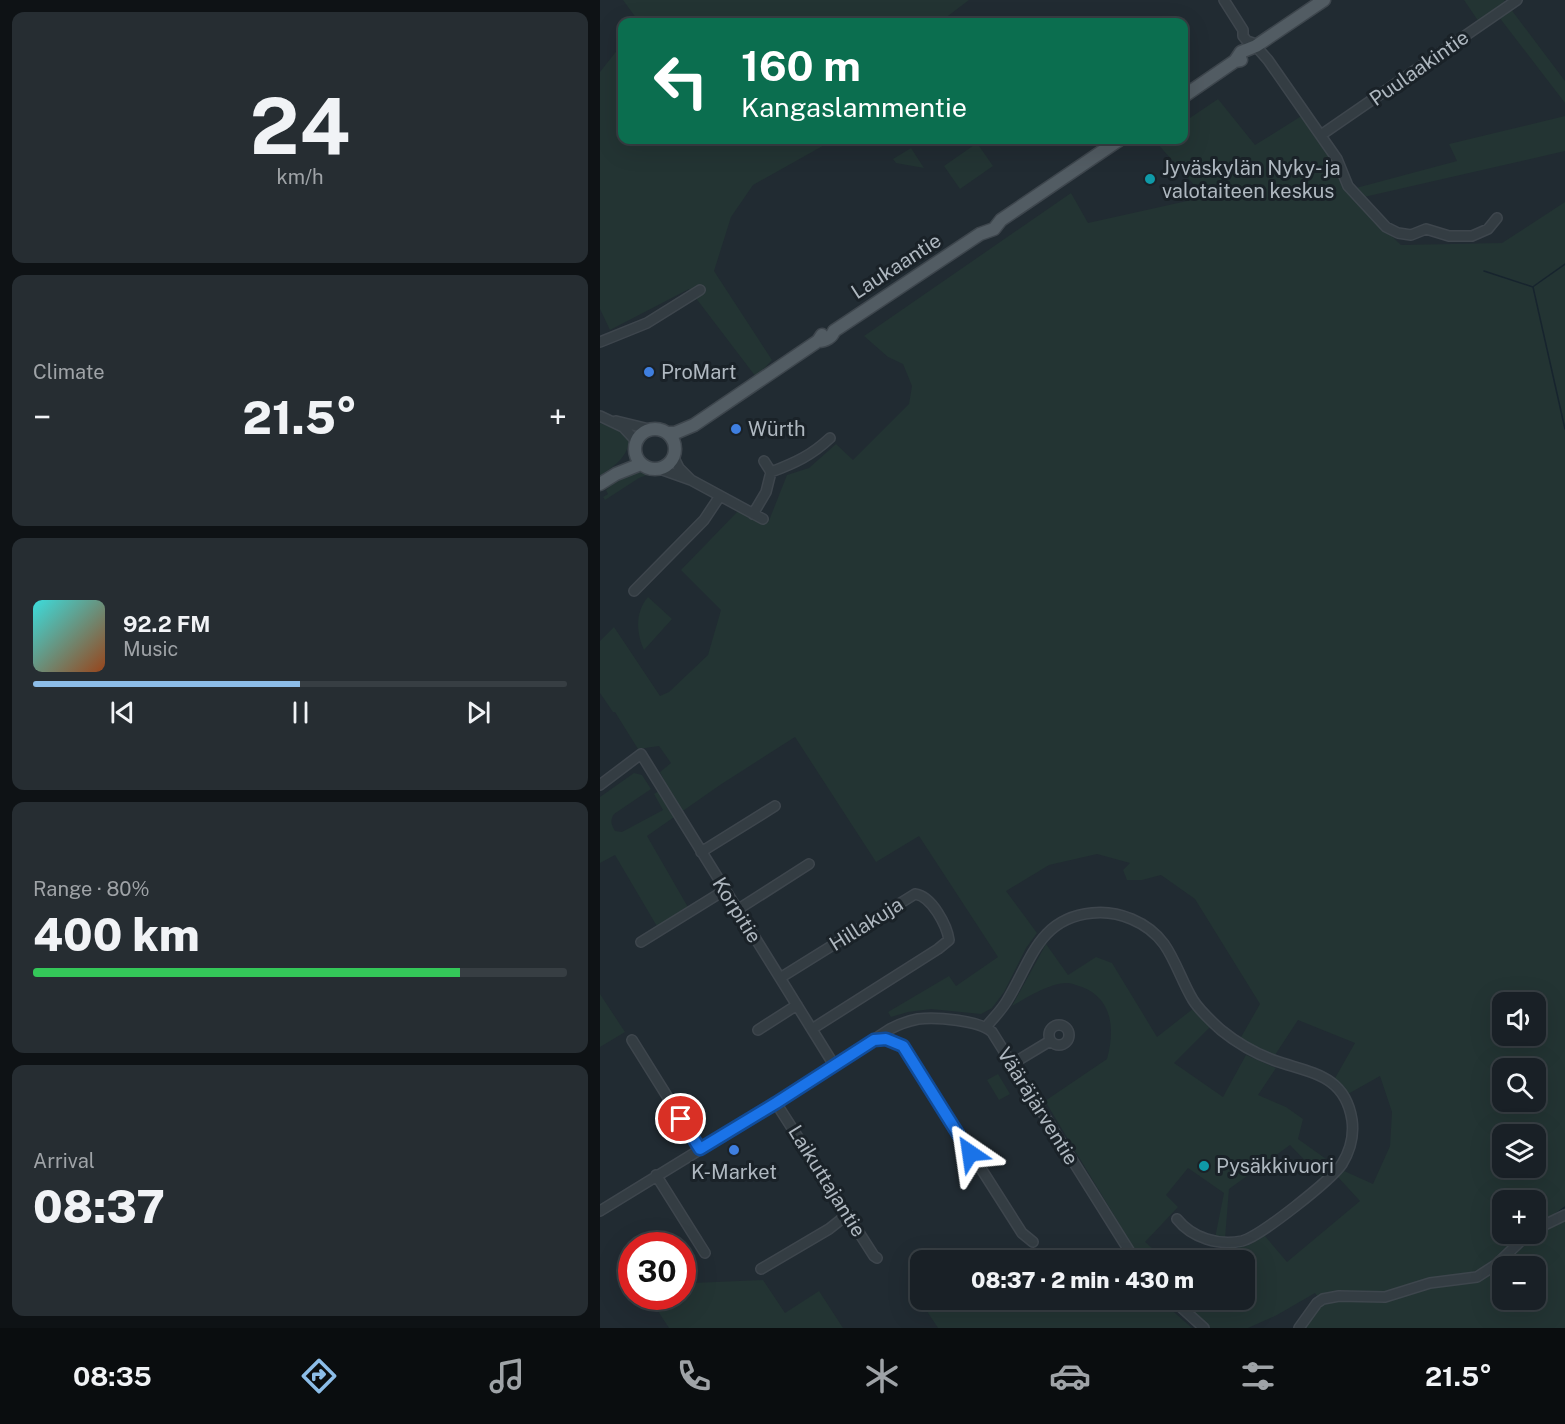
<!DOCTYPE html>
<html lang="en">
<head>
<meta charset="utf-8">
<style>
	:root { --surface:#192026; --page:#262d32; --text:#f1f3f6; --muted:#9fa3a7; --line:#373e43; --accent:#8cbde8 }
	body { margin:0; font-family:"Public Sans",sans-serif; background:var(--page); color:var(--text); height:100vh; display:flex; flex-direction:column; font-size:22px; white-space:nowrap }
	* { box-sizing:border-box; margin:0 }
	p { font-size:20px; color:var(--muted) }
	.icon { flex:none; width:33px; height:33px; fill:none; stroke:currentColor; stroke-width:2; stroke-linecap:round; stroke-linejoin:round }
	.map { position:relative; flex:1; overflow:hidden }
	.drawer { display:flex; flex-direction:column; gap:12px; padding:12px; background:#0e1215; width:600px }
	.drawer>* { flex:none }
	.banner { position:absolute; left:18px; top:18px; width:570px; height:126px; border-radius:12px; box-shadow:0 6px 24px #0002,0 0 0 2px var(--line); background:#0b6e4f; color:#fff; overflow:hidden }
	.buttons { position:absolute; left:892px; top:992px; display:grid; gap:12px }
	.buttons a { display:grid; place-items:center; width:54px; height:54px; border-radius:12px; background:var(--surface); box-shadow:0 6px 24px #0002,0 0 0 2px var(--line); font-size:30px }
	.speed { position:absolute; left:18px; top:1232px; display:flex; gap:12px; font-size:30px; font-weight:700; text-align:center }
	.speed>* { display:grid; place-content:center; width:78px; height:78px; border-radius:50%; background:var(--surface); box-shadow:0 6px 24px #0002,0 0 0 2px var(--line); line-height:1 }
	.speed .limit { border:9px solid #d22; background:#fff; color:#111 }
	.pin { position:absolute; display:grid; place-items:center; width:51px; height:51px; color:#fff; margin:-26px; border:3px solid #fff; border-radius:50%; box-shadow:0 2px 6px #0007 }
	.me { position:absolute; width:66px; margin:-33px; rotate:328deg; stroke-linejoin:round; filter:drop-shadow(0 0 4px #0008) }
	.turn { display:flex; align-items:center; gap:21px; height:126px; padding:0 24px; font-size:27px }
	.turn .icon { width:78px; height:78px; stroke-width:2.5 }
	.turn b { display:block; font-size:42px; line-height:51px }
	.big { font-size:45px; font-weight:800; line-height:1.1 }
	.drawer .tile { flex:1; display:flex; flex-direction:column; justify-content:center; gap:9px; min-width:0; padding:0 21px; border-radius:12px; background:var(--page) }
	.drawer .dial { align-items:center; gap:0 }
	.dial b { font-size:78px; line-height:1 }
	.song { display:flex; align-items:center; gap:18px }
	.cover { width:72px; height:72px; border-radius:9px; background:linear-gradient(135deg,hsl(180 70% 55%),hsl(20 70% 35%)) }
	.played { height:6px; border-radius:3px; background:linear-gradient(90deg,var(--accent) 50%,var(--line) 50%) }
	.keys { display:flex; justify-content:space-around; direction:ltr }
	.heat { display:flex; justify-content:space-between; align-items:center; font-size:33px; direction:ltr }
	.charge { height:9px; border-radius:4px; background:linear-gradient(90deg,#34c759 80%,var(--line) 0) }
	.trip { position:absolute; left:310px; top:1250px; width:345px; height:60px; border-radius:12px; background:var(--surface); box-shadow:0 6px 24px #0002,0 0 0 2px var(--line); font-weight:800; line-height:60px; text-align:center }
	.tab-bar { display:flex; height:96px; justify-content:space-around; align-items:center; background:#0a0d0f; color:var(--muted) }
	.tab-bar .icon { width:42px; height:42px }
	.tab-bar .active { color:var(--accent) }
	.tab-bar b { font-size:27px; color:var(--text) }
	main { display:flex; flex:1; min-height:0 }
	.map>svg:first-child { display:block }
	.green { fill:#233433; fill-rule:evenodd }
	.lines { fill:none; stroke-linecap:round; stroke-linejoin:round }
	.stream { stroke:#17242e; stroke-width:1.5 }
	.minor-casing { stroke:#3e464d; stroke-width:12 }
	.major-casing { stroke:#3e464d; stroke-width:15 }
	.minor { stroke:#343d43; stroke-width:9 }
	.major { stroke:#525c63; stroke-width:12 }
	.route-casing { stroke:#114b97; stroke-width:15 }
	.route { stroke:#1a73e8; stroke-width:10 }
	.culture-dot { fill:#0f9aa8; stroke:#1a2228; stroke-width:2 }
	.shop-dot { fill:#3f7fe0; stroke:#1a2228; stroke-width:2 }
	.labels { text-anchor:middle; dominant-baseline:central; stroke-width:6; stroke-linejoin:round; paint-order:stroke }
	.street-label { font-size:20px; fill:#afb8c0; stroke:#1a2228 }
	.poi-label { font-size:20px; fill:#afb8c0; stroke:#1a2228; text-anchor:start }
</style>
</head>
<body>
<main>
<section class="drawer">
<div class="tile dial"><b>24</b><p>km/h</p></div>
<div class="tile"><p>Climate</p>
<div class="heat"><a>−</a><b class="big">21.5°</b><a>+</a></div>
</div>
<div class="tile">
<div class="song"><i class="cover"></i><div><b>92.2 FM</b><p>Music</p></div></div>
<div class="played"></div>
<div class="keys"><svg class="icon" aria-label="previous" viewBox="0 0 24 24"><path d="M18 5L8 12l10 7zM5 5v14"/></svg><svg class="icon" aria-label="pause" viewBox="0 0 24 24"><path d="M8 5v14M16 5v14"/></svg><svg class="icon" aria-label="next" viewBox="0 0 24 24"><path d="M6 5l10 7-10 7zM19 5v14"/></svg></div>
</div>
<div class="tile"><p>Range · 80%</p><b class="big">400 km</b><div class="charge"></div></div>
<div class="tile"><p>Arrival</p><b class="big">08:37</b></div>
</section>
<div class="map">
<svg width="965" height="1328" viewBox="0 0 965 1328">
	<rect width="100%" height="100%" fill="#212b32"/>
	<path class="green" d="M 23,0 L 369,0 L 340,22 L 39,22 Z
		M 864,0 L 904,0 L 965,81 L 965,103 L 899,17 L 883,28 Z
		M 22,44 L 22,140 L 225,140 L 228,143 L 153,185 L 131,217 L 114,271 L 172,360 L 156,377 L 89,289 L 10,330 L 0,309 L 0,72 Z
		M 618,99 L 655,145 L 703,115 L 734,164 L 744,190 L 801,245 L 902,243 L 965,202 L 965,1328 L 703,1328 L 719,1299 L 715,1293 L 677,1315 L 648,1328 L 609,1328 L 577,1299 L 645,1299 L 645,1260 L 640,1260 L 639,1247 L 647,1246 L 665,1236 L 687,1262 L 760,1201 L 737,1176 L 742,1170 L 773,1184 L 790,1146 L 792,1112 L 780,1076 L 748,1094 L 734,1080 L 755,1043 L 698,1020 L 675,1055 L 640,1039 L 660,1004 L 595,899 L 561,875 L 542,880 L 527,880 L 523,870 L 530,863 L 497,854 L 449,865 L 406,891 L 437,933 L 426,948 L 404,992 L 392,1008 L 381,1014 L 331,1009 L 308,1012 L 291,1017 L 288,1012 L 349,976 L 356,986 L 398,957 L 319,836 L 276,862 L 195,737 L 120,785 L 47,836 L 89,909 L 58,928 L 15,855 L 0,863 L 0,797 L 34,773 L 42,775 L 51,789 L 14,814 C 10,820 11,824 15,831 L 22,832 L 63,810 L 54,794 L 67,786 L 60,772 L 71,763 L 59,746 L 38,749 L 15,712 L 13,712 L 0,693 L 0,641 L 14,627 L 60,696 L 69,692 L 108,655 L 121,610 L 81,570 L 140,509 L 168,523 L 187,475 L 209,468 L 236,444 L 253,460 L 309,404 L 312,386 L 303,364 L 288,357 L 264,336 L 471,193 L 488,223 L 605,197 L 555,141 L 558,140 L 584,140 L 584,122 ZM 903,1002 L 936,1002 L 936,1035 L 903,1035 ZM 903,1068 L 936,1068 L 936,1101 L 903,1101 ZM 903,1134 L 936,1134 L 936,1167 L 903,1167 ZM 903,1200 L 936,1200 L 936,1233 L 903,1233 ZM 903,1266 L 936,1266 L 936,1299 L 903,1299 Z
		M 965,116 L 965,151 L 764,197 L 756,188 L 857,161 L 849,144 Z
		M 377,143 L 393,166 L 360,189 L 344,166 Z
		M 311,148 L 324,168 L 296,163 L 293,159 Z
		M 0,423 L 23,432 L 29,441 C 27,458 13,467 0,476 Z
		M 38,469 L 48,472 L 47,475 L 39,478 L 5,500 L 3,497 L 8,494 L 6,490 L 22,475 Z
		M 48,597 L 72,619 L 44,650 C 36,633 35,612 48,597 Z
		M 446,944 L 468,975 L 496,957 L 512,963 L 557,1037 L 594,1008 L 611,1026 L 574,1063 L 623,1097 L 646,1055 L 676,1068 L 658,1095 L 686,1107 L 703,1119 L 698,1139 L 736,1166 L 722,1178 L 690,1145 L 629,1189 L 625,1239 L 615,1238 L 624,1193 L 588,1168 L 566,1195 L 578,1207 L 545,1242 L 566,1260 L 541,1260 L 445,1101 L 507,1059 C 515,1030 513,999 482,987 C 478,986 472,983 468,983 C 451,982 426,998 412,1006 Z
		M 0,994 L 25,1032 L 0,1047 Z
		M 398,1074 L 410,1094 L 399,1100 L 387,1080 Z
		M 83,1268 L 92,1283 L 163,1280 L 185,1313 L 219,1291 L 243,1328 L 69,1328 L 48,1296 L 82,1296 Z
		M 321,1293 L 321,1299 L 380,1299 L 384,1305 L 393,1299 L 424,1299 L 430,1308 L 443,1299 L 559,1299 L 592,1328 L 338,1328 L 317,1296 Z"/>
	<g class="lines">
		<path class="stream" d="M 884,271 L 933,287 L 965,429
			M 934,286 L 965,264
			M 950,1218 L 965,1207
			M 903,1265 L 924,1245 L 944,1230"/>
		<g class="minor-casing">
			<path id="minor" d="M 624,0 L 643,30 L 643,36 L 647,41 L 653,43 L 668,60 L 737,159 L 748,186 L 786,227 L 798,233 L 811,235 L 826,229 L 849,236 L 872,236 L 888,229 L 897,218
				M 721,135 L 917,0
				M 0,342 L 47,323 L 100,290
				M 0,416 L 23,427 L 36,441
				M 16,421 L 49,429
				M 74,458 L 79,468 L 91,480
				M 60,469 L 91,480 L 163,519
				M 171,472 C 195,463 212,455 230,438
				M 153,514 L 166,492 L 171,472 L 164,461
				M 34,591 L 104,520 L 120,496
				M 0,785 L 41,754 L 234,1065
				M 101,852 L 175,806
				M 137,910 L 209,864
				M 41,942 L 125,890
				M 180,978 L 315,894 C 332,896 347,926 349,940 L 338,949 L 212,1029
				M449 1035a10 10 0 1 1 20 0a10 10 0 1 1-20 0Z
				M 386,1027 C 394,1017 402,1010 408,999 C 431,961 439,918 492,913 C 518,910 548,922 564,944 C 576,961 582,982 593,1000 C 600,1011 611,1021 621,1030 C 637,1043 656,1054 676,1061 C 711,1073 745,1075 752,1120 C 754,1135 750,1151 742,1164 C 731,1180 661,1236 642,1241 C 619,1246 592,1238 577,1219
				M 158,1030 L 197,1005
				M 32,1040 L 100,1149
				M 274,1040 L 286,1039 L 303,1046 L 422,1233 L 433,1242
				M 412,1064 L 450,1041
				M 176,1103 L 274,1256 L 277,1258
				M 56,1175 L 105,1253
				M 0,1211 L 176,1103 L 290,1029 C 299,1024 308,1021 318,1019 C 336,1017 379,1020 392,1032 L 535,1260
				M 936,1229 L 965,1215
				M 161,1269 L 229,1229 L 248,1214
				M 572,1299 L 604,1328
				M 699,1328 L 717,1303 L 723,1299 L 739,1296 L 785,1297 L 830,1283 L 877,1277 L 897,1264 L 929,1233"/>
		</g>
		<g class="major-casing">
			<path id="major" d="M 635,61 L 641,52 L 656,46 L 724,0
				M 584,96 L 635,61 L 641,60
				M 218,341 C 226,341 232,337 234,331 L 380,234 L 394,229 L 401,220 L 519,140
				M35 449a20 20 0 1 1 40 0a20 20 0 1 1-40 0Z
				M 68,433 L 75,433 L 94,425 L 218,341 L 222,335
				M 0,484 L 16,474 L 41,464"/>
		</g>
		<use href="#minor" class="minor"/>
		<use href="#major" class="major"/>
	</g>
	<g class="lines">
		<g class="route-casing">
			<path id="route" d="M 81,1119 L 100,1149 L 176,1103 L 274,1040 L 286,1039 L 303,1046 L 370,1153"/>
		</g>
		<use href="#route" class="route"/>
	</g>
	<g class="culture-dot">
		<circle cx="550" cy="179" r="6"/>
		<circle cx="604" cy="1166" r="6"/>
	</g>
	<g class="shop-dot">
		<circle cx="49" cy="372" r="6"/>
		<circle cx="136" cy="429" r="6"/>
		<circle cx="134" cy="1150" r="6"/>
	</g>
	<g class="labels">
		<g class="street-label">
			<text transform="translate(819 68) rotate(-35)">Puulaakintie</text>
			<text transform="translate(296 266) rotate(-33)">Laukaantie</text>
			<text transform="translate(137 910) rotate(58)">Korpitie</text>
			<text transform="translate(266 924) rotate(-32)">Hillakuja</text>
			<text transform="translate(438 1106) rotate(58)">Vääräjärventie</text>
			<text transform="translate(227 1181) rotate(58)">Laikuttajantie</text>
		</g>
		<g class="poi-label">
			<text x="562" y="168">Jyväskylän Nyky- ja<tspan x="562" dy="23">valotaiteen keskus</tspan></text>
			<text x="61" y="372">ProMart</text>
			<text x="148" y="429">Würth</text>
			<text x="616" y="1166">Pysäkkivuori</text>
			<text x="134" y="1172" text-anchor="middle">K-Market</text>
		</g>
	</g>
</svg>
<div class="buttons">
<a><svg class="icon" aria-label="sound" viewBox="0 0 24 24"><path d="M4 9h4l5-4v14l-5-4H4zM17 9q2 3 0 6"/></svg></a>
<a><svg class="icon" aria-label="search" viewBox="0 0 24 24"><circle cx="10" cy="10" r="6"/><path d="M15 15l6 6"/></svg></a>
<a><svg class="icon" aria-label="layers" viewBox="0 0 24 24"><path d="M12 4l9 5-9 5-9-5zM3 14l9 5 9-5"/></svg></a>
<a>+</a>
<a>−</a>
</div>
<div class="speed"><div class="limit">30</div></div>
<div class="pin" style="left:81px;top:1119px;background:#d93025"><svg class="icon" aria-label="arrive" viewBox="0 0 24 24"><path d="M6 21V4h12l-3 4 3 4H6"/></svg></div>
<svg class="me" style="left:370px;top:1153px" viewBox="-20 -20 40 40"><path d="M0-17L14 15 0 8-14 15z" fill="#1a73e8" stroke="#fff" stroke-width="4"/></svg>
<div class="trip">08:37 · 2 min · 430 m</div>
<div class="banner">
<div class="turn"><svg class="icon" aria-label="left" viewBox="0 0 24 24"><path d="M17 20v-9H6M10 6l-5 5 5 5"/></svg><div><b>160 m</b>Kangaslammentie</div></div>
</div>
</div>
</main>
<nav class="tab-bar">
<b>08:35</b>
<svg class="icon active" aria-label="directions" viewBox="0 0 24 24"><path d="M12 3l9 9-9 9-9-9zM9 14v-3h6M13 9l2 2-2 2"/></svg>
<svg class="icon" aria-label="music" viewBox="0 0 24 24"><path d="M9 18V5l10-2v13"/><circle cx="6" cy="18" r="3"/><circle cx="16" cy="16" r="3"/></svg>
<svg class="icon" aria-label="phone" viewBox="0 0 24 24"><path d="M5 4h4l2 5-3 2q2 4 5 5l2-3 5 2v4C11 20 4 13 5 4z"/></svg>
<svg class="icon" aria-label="climate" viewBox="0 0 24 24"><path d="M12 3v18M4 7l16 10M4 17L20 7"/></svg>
<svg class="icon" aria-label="car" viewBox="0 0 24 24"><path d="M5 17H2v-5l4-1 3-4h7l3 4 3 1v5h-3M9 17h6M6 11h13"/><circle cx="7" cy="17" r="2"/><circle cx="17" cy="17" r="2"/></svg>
<svg class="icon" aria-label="filters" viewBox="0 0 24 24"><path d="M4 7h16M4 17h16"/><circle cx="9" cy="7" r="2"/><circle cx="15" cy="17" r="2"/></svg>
<b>21.5°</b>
</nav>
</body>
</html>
